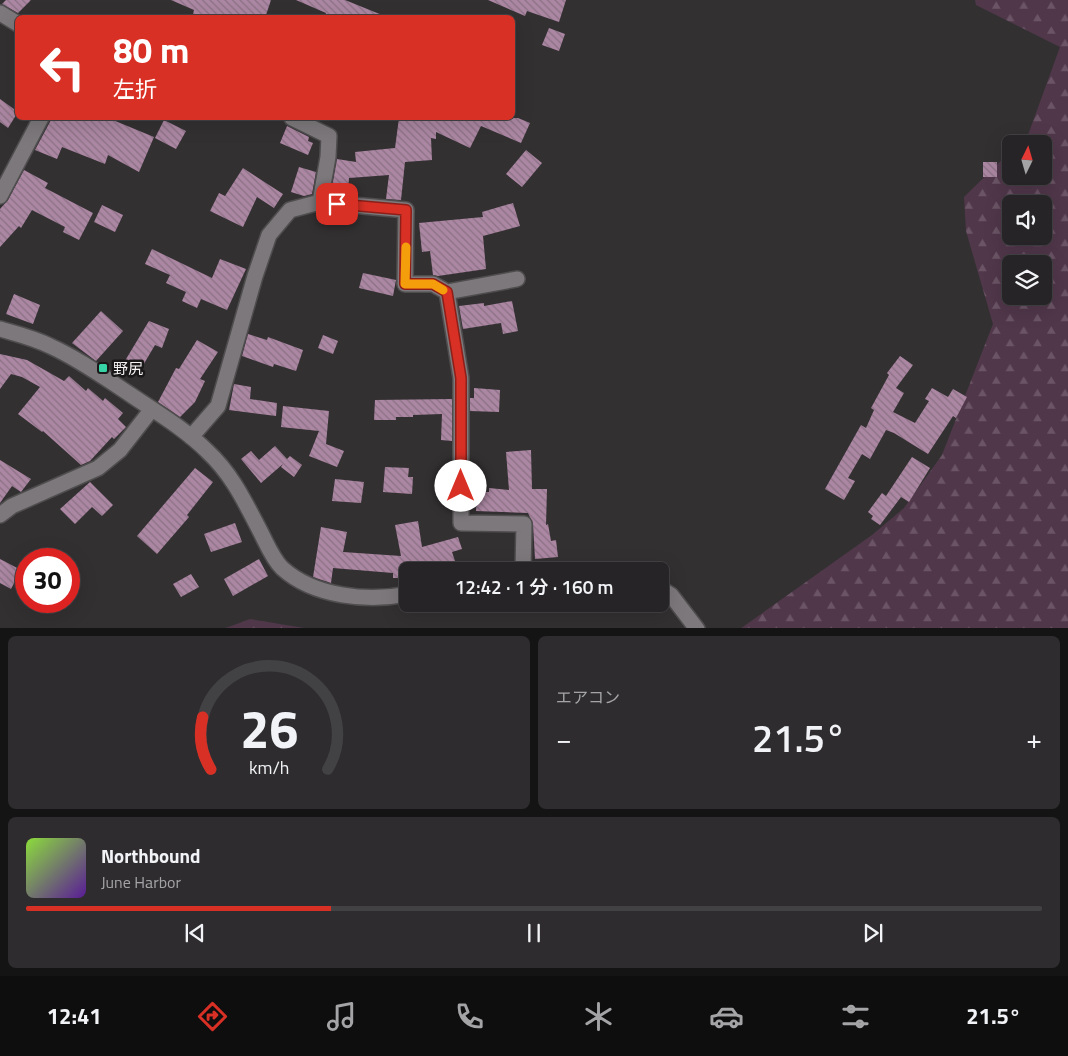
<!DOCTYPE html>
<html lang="ja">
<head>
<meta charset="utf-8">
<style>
	:root { --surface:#262426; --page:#2e2c2e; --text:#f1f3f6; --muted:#a4a4a7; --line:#424143; --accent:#d93025 }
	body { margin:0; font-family:"Titillium Web","Noto Sans JP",sans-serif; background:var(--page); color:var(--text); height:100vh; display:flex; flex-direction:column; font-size:19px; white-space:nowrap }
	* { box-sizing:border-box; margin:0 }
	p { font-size:16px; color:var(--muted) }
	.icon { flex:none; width:28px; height:28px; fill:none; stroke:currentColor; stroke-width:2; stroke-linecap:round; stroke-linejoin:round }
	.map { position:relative; height:628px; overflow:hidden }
	.panel { display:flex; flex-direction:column; gap:8px; padding:8px; background:#151415; flex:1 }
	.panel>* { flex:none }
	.top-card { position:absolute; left:15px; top:15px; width:500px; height:105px; border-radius:8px; box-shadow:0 5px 20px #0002,0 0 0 1px var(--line); background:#d93025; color:#fff; overflow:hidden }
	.needle { width:32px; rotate:5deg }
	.tools { position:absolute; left:1002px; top:135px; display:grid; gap:10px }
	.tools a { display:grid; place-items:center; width:50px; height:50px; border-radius:8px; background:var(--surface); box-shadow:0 5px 20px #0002,0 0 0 1px var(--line); font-size:25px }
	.speed { position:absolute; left:15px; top:548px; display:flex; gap:10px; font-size:25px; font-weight:700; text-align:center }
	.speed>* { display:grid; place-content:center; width:65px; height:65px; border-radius:50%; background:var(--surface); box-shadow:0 5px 20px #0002,0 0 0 1px var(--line); line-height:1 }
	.speed .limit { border:8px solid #d22; background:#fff; color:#111 }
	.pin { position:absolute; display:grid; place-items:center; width:42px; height:42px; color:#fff; margin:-21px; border-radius:10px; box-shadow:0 2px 8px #0006 }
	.me { position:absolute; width:55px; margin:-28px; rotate:0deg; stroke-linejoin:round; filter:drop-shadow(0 0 4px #0008) }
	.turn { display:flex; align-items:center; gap:18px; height:105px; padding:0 15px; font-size:22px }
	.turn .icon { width:65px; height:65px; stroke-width:2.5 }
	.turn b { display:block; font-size:35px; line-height:42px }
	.big { font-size:38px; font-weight:600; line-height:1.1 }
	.panel .tile { flex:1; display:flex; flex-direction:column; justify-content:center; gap:8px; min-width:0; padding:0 18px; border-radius:8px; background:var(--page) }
	.panel .dial { align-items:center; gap:0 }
	.dial svg { height:130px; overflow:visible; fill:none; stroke:var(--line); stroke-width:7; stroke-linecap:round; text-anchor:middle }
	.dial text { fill:var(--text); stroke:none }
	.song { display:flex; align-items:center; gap:15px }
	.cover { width:60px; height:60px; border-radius:8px; background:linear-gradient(135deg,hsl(90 70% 55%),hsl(270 70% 35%)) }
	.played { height:5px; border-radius:2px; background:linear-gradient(90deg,var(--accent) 30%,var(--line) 30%) }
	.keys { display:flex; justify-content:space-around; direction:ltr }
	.heat { display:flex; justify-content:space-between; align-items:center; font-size:28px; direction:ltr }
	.panel .tiles { flex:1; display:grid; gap:8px; grid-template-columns:1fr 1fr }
	.tile:last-child { grid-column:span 2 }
	.trip { position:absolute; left:399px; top:562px; width:270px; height:50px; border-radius:8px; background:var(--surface); box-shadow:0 5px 20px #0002,0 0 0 1px var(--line); font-weight:600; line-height:50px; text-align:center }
	.tabs { display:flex; height:80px; justify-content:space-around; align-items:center; background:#0f0e0f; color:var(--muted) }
	.tabs .icon { width:35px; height:35px }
	.tabs .active { color:var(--accent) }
	.tabs b { font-size:22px; color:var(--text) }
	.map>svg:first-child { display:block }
	.forest { fill:url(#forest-firs); fill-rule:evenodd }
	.building { fill:url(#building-back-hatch) }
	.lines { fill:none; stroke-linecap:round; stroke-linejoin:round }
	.minor-casing { stroke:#4f4d4e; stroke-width:18 }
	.minor { stroke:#7c787b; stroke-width:15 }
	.route-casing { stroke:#8d1f18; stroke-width:12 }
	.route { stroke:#d93025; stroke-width:9 }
	.slow { stroke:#f59e0b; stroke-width:9 }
	.poi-dot { fill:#36d4a7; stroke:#1a1819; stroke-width:2 }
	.labels { text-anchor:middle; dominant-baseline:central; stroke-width:5; stroke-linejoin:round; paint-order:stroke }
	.poi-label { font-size:15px; fill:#f5f3f4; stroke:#1a1819; text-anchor:start }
</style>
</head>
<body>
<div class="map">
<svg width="1068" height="629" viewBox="0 0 1068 629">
	<defs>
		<pattern id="forest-firs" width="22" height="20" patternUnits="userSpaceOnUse" patternTransform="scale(1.25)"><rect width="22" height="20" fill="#50374a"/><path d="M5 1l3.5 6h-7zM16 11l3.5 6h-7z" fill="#6a5465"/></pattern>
		<pattern id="building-back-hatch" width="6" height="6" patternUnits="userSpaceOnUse" patternTransform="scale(1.25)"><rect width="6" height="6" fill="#ac87a3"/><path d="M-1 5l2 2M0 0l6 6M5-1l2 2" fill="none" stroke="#8a7184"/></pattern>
	</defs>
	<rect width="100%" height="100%" fill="#333032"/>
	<path class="forest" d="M 975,0 L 1068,0 L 1068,628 L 740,629 L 872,535 L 904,508 L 942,455 L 993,324 L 966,231 L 964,197 L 1011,151 L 1011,176 L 1044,176 L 1044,144 L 1019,144 L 1028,135 L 1060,47 L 976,5 ZM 1011,204 L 1044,204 L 1044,236 L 1011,236 ZM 1011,264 L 1044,264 L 1044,296 L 1011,296 Z
		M 250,619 L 304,628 L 226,628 Z"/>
	<path class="building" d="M 6,0 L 31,0 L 18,13 L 2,4 Z
		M 171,0 L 271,0 L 265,18 L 192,18 L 194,10 Z
		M 296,0 L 345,0 L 387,17 L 325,18 L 326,13 Z
		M 488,0 L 566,0 L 559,22 L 527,11 L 525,16 Z
		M 549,28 L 565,34 L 559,51 L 542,45 Z
		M 0,99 L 18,112 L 8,128 L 0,122 Z
		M 52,118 L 108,118 L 154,137 L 139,172 L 108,155 L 105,164 L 62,147 L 57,159 L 35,150 Z
		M 399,118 L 518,118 L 530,123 L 521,143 L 481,126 L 470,148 L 436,132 L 436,139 L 431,138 L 432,160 L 405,162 L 401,200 L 386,199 L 389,175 L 349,178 L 348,190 L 332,187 L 337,159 L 356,162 L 355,152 L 395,148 Z
		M 164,120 L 186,131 L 176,149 L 155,138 Z
		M 287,126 L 309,137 L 308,141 L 313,143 L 308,155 L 280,143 Z
		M 526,150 L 542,163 L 522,187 L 506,174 Z
		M 983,162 L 997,162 L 997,177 L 983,177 Z
		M 299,167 L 316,172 L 312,194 L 304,196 L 291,192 Z
		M 243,168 L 283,194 L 274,208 L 257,197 L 243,227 L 210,211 L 219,193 L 225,196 Z
		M 24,170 L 48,183 L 45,188 L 93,213 L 79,240 L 63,232 L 65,227 L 32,210 L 21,228 L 19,226 L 0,247 L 0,209 L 8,200 Z
		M 513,203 L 520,226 L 483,236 L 486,269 L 438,276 L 433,275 L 430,251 L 422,252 L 419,223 L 483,217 L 482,212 Z
		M 102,205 L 123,215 L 115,232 L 94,222 Z
		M 152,249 L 212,278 L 220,259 L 246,269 L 227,310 L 201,299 L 197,308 L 182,301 L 186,292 L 166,283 L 170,275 L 145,264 Z
		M 363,273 L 396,280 L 393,296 L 359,288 Z
		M 14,294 L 40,305 L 33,324 L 6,314 Z
		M 512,301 L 518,331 L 503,334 L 501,323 L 463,329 L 459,306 L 484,303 L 484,306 Z
		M 101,311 L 123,331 L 96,361 L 72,343 Z
		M 149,321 L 169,329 L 162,348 L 155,345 L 142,367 L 140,366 L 133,377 L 120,369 Z
		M 248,334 L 267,340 L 268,337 L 303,350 L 296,371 L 274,364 L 273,367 L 242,356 Z
		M 323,335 L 338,341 L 333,354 L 318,348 Z
		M 197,340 L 218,352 L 200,379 L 205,381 L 195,402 L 180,417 L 158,402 L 176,368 L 179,369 Z
		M 0,354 L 27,360 L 64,381 L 69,376 L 86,391 L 88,388 L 103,401 L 105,398 L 123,413 L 118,419 L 126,427 L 114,439 L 112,437 L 90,461 L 81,465 L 43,431 L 42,432 L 18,414 L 40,387 L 22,377 L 11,374 L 0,389 Z
		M 900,356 L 913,365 L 896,388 L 904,393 L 893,412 L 915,423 L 929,401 L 925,399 L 932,388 L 948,397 L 953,389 L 967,397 L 956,418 L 953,416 L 928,454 L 894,433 L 886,430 L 870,459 L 862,454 L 848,478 L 855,481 L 844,500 L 825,489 L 861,425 L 866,428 L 874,410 L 871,408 L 889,375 L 887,373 Z
		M 234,384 L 251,387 L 250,399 L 277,403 L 276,416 L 229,410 Z
		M 474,388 L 500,390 L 499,412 L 470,411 L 470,398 L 474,398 Z
		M 452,399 L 452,441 L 441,440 L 442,414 L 413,415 L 413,417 L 396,417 L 396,420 L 374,420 L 375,400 Z
		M 283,406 L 329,411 L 326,444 L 344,451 L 337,467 L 309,456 L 319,431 L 281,427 Z
		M 275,446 L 287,459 L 290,456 L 302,465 L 294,477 L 281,467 L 283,464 L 261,483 L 241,459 L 251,451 L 259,460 Z
		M 531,450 L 532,489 L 547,489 L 546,525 L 548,524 L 551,541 L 556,540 L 558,557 L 535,559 L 533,524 L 528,513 L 476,511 L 477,492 L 489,492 L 489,488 L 509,490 L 506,452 Z
		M 912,457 L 930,468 L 909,502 L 901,497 L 880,525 L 871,519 L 873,516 L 868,512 L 882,493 L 886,496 Z
		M 0,460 L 31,479 L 21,492 L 12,486 L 0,503 Z
		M 385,467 L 409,468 L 408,477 L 413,477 L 412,494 L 383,492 Z
		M 195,468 L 213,482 L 187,515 L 189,517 L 157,554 L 137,536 Z
		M 335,479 L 364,482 L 361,503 L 332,501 Z
		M 90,482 L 113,505 L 102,516 L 92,507 L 75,524 L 60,509 Z
		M 418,521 L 422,547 L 458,537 L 462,549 L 452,552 L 456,564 L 431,571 L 408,571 L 408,578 L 393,578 L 393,573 L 333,568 L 331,583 L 313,577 L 321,527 L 347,532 L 343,552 L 401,556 L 395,525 Z
		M 235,523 L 242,542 L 211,552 L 204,534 Z
		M 0,559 L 21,570 L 11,589 L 0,583 Z
		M 259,559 L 268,576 L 233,596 L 224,579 Z
		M 191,574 L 199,587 L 181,597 L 173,584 Z"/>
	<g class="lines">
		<g class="minor-casing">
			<path id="minor" d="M 0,13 L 18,24
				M 292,118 L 329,136 L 328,157 L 320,202
				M 0,196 L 41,118
				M 447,292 L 517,279
				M 0,329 C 17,334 34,338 50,346 C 79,359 105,378 131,395 C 156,412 185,429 207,451 C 231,473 244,500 259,529 C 266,542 272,558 282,568 C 314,597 368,602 408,594
				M 191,437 L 218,406 L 255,276 L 269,235 L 290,210 L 320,202 L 406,210 L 405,284 L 433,284 L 447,292 L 461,378 L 461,523 L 524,524 L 523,571
				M 0,515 L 12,506 L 98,468 L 120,450 L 152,409
				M 537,571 L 603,571
				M 660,588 L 671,595 L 697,629"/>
		</g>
		<use href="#minor" class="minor"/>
	</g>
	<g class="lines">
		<g class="route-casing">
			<path id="route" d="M 337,204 L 406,210 L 405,284 L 433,284 L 447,292 L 461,378 L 461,486"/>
		</g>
		<use href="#route" class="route"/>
		<path class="slow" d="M 406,247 L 405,284 L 433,284 L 443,290"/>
	</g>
	<rect class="poi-dot" x="98" y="363" width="10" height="10" rx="2.5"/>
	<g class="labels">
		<g class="poi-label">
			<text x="113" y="368">野尻</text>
		</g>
	</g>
</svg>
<div class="tools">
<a><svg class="needle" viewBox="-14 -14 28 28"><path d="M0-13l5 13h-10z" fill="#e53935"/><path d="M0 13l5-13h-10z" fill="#a4a4a7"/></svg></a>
<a><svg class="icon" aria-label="sound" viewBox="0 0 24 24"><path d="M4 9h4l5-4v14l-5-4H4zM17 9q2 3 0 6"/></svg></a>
<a><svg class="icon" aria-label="layers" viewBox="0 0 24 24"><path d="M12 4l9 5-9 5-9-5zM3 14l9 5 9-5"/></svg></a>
</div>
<div class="speed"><div class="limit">30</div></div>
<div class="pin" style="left:337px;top:204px;background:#d93025"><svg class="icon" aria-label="arrive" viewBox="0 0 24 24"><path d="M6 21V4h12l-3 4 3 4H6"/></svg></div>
<svg class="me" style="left:461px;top:486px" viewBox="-20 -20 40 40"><circle r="19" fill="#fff"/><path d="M0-13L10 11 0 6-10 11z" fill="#d93025"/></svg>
<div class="trip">12:42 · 1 分 · 160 m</div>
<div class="top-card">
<div class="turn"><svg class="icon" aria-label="left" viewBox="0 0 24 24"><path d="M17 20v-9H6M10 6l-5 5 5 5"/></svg><div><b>80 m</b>左折</div></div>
</div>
</div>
<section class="panel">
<div class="tiles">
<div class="tile dial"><svg viewBox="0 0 100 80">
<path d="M14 69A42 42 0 1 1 86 69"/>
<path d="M14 69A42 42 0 0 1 9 37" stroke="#d93025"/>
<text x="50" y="56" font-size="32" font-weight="700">26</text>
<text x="50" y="72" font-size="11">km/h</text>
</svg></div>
<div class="tile"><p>エアコン</p>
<div class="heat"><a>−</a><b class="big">21.5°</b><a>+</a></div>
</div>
<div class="tile">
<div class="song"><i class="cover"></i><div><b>Northbound</b><p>June Harbor</p></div></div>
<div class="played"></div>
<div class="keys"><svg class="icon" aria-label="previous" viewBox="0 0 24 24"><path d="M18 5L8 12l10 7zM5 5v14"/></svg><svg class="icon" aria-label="pause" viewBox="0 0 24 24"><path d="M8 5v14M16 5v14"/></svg><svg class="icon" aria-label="next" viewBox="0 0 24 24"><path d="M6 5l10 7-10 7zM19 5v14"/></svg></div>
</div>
</div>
</section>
<nav class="tabs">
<b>12:41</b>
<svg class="icon active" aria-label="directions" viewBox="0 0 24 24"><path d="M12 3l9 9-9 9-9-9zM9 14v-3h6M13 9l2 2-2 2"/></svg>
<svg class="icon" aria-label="music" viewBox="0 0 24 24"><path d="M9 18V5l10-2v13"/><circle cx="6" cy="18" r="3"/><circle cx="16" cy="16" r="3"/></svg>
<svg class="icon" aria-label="phone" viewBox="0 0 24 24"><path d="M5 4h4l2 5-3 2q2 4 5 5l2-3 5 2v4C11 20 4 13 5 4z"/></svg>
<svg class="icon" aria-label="climate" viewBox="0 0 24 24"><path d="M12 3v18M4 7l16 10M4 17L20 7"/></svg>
<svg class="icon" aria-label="car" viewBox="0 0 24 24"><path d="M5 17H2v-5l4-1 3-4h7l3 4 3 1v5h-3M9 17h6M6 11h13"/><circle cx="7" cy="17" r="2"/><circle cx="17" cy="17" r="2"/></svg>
<svg class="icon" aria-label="filters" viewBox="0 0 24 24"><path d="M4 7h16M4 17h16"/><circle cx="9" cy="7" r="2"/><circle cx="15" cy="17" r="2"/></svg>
<b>21.5°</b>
</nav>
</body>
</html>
